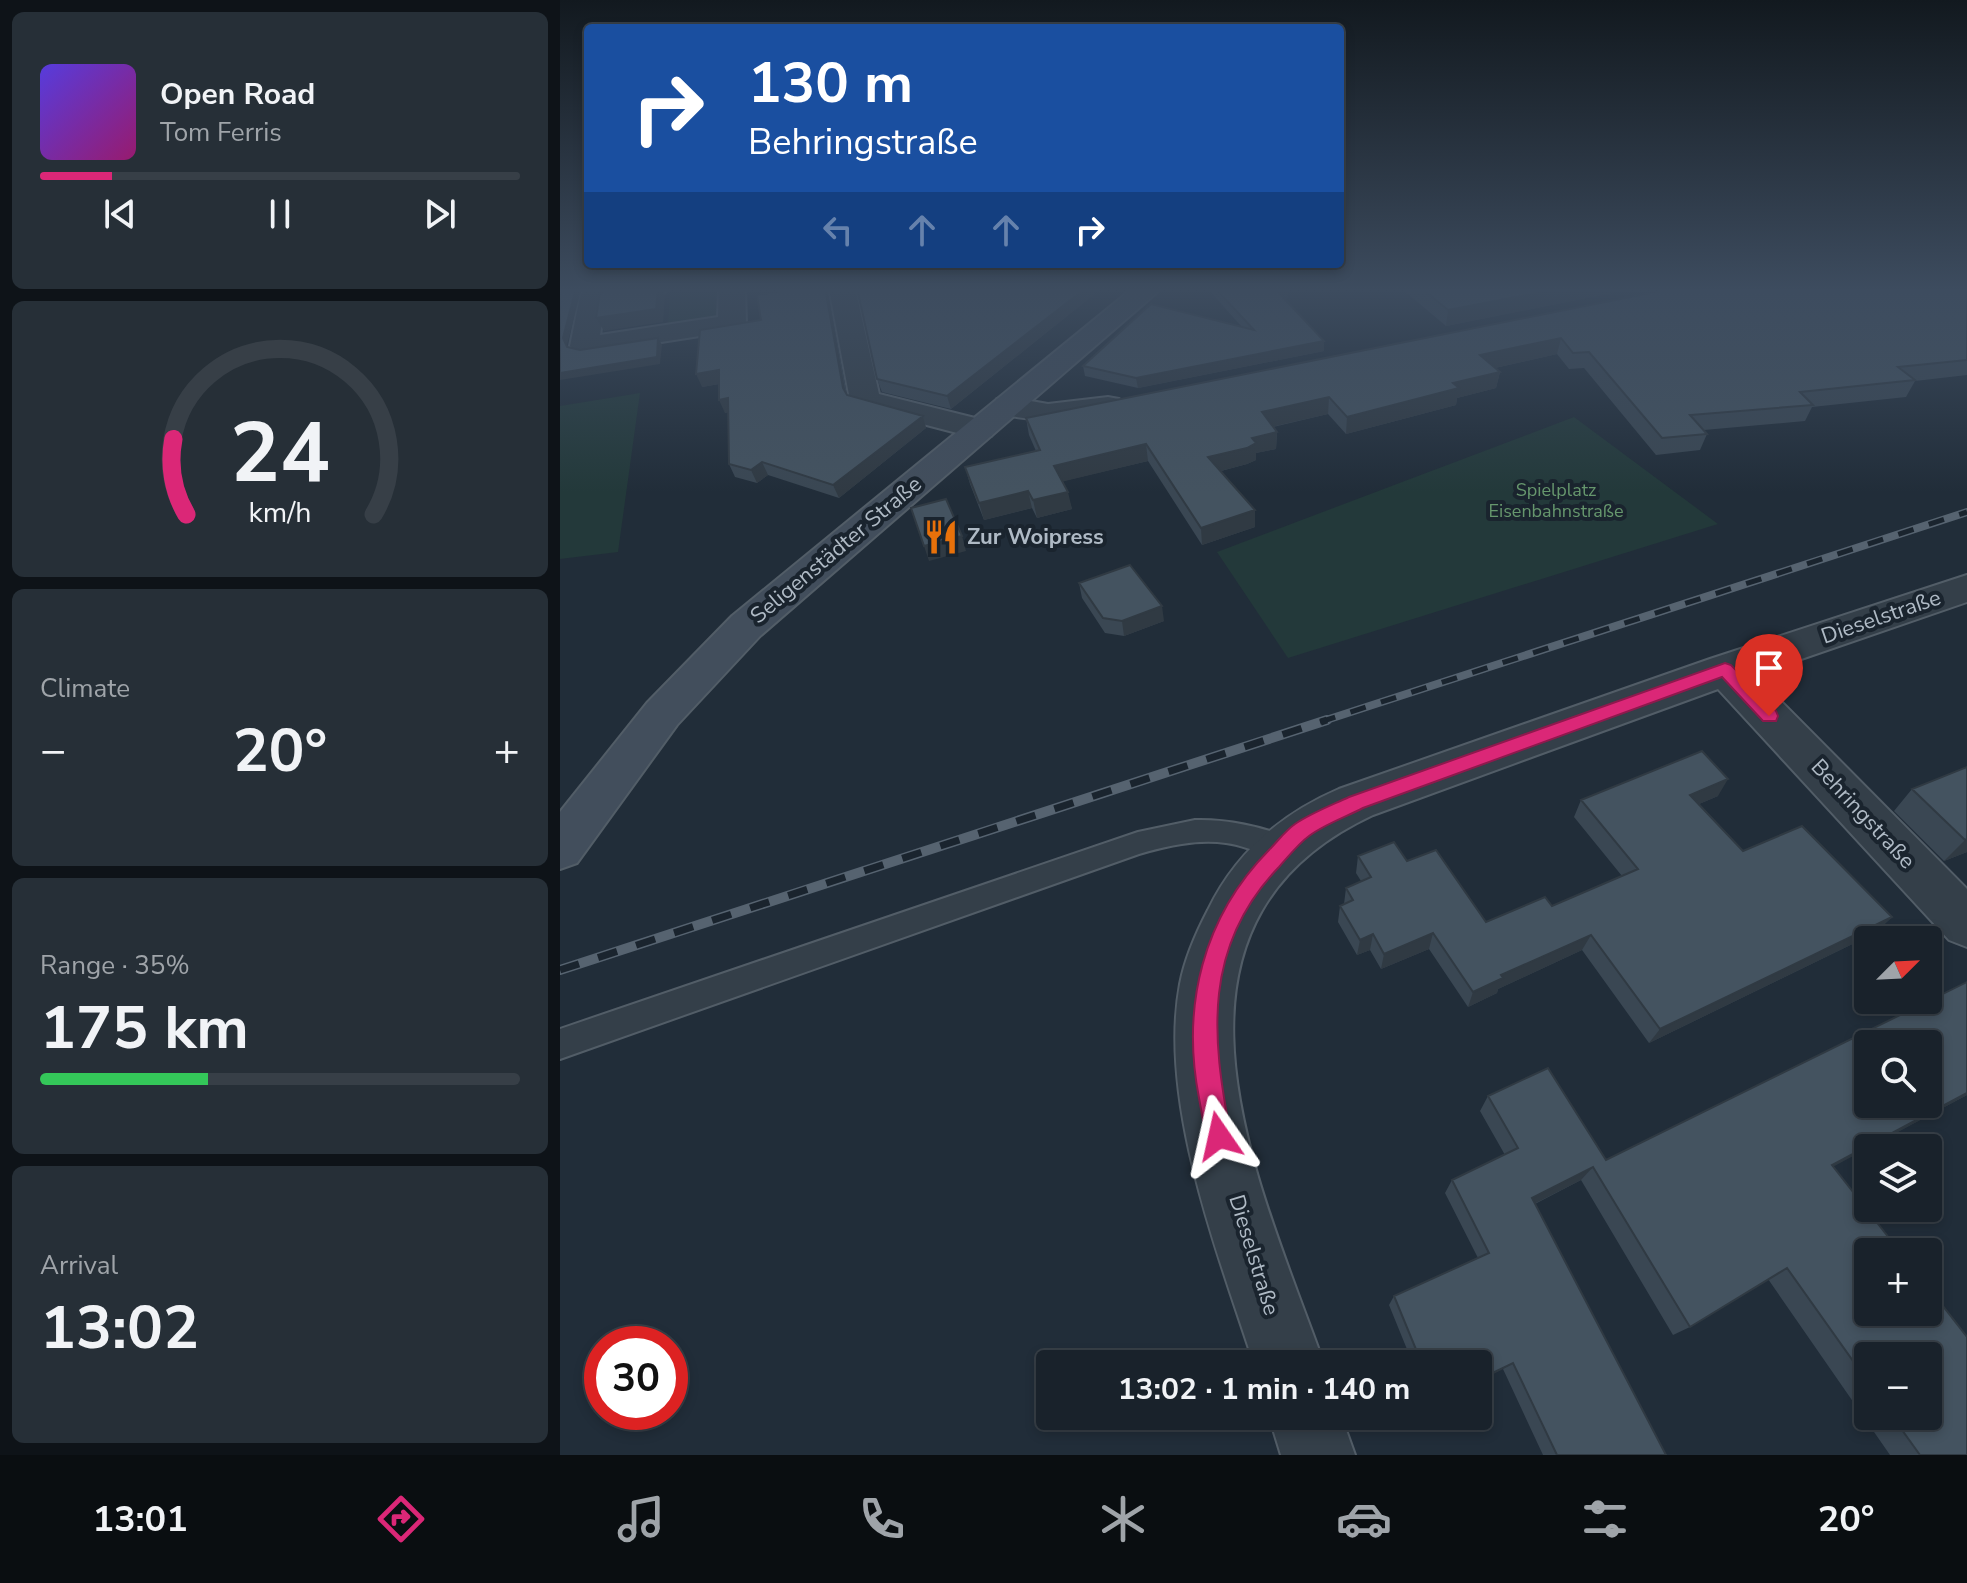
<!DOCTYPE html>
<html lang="en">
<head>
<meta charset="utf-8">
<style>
	:root { --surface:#19222b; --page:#262f37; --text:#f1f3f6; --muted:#9fa4a9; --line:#373f47; --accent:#db2777 }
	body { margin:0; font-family:"Nunito Sans",sans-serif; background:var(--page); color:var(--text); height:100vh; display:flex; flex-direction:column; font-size:30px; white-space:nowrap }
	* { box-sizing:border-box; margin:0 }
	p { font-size:26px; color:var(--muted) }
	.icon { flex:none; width:44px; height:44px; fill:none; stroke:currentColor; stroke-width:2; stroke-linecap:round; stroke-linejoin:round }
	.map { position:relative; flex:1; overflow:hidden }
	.side { display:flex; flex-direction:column; gap:12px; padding:12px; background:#0e1318; width:560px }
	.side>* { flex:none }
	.top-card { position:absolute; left:24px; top:24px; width:760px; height:244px; border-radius:8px; box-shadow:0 4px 12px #0003,0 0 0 2px var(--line); background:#1a4fa0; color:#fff; overflow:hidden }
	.needle { width:52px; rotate:66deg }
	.tools { position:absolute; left:1294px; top:926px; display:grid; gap:16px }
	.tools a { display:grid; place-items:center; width:88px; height:88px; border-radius:8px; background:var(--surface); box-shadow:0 4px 12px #0003,0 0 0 2px var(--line); font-size:40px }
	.speed { position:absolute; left:24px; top:1326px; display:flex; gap:16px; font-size:40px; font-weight:700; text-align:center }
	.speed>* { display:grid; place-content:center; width:104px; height:104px; border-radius:50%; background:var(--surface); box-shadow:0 4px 12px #0003,0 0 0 2px var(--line); line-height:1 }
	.speed .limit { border:12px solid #d22; background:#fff; color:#111 }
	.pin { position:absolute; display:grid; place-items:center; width:68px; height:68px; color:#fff; margin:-82px -34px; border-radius:50% 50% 50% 0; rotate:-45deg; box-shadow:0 0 8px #0007 }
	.pin .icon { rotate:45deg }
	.me { position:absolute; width:88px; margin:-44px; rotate:349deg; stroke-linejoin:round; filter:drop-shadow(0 0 6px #0008) }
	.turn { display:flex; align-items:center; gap:28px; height:168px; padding:0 32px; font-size:36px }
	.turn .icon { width:104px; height:104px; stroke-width:2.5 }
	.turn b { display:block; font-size:56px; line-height:68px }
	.lanes { display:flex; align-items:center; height:76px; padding:0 32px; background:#0003; justify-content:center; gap:40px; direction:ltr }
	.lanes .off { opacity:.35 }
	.big { font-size:60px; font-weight:700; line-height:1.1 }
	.side .card { flex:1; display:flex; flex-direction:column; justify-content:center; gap:12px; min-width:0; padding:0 28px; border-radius:12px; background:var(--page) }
	.side .dial { align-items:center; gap:0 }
	.dial svg { height:208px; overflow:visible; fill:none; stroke:var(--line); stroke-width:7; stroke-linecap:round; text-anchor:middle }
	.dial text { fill:var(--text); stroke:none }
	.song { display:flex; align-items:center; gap:24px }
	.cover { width:96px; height:96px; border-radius:12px; background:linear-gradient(135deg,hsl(250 70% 55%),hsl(320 70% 35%)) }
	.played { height:8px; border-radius:4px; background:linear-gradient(90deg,var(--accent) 15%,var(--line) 15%) }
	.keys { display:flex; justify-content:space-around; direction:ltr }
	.heat { display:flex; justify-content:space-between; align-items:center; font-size:44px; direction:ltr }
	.charge { height:12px; border-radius:6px; background:linear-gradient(90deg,#34c759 35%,var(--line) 0) }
	.trip { position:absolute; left:476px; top:1350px; width:456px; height:80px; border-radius:8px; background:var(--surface); box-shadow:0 4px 12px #0003,0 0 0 2px var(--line); font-weight:700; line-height:80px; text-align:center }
	.dock { display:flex; height:128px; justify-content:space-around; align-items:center; background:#0a0e11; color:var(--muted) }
	.dock .icon { width:56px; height:56px }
	.dock .active { color:var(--accent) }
	.dock b { font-size:36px; color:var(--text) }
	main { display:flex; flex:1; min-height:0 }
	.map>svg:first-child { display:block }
	.green { fill:#23393a }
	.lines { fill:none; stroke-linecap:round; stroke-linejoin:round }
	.service-casing { stroke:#525d67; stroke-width:4 }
	.minor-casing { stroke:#525d67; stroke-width:4 }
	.secondary-casing { stroke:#525d67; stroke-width:4 }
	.service { fill:#343f49; fill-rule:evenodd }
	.minor { fill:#343f49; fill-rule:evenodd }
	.secondary { fill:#424e5c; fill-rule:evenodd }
	.rail-far1-casing { stroke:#566370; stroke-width:8 }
	.rail-casing { stroke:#566370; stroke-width:10 }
	.rail-far1 { stroke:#1a242e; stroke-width:5; stroke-dasharray:16; stroke-linecap:butt }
	.rail { stroke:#1a242e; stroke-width:7; stroke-dasharray:20; stroke-linecap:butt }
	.wall { fill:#3a4753; fill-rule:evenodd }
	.shaded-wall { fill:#303a43 }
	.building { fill:#445360; stroke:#303a43; stroke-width:2; fill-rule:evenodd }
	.route { fill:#db2777; stroke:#8e194d; stroke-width:2 }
	.labels { text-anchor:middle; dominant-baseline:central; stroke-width:8; stroke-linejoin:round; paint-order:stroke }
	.far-park-label { font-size:18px; fill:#66966d; stroke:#1a242e }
	.poi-label { font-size:22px; font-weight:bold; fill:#afbac5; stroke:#1a242e; text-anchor:start }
	.street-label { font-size:22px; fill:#afbac5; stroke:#1a242e }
</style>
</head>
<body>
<main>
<section class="side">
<div class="card">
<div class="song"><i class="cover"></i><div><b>Open Road</b><p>Tom Ferris</p></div></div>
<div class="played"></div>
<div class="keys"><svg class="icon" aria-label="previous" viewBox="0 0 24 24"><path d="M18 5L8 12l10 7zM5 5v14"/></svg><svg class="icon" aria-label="pause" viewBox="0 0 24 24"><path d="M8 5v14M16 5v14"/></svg><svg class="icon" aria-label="next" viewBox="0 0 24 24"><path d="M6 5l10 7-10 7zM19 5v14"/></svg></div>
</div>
<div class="card dial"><svg viewBox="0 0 100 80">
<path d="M14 69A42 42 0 1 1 86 69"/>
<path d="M14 69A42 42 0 0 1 9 40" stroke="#db2777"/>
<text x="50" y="56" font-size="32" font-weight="700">24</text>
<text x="50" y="72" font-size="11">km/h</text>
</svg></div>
<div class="card"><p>Climate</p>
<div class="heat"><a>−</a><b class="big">20°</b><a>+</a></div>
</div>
<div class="card"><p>Range · 35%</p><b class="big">175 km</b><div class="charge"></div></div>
<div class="card"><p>Arrival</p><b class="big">13:02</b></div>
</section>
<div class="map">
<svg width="1407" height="1455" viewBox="0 0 1407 1455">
	<rect width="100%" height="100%" fill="#212d39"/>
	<path class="green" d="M 136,288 L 156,288 L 156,318 L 108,325 L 110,292 Z
		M 80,393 L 58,552 L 0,559 L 0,406 Z
		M 1014,417 L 1158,524 L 728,658 L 657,552 Z"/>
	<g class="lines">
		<g class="service-casing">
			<path id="service" d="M 635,820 C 669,819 700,827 732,838 L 736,846 L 732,854 C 713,861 686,845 666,843 C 636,839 607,846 579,854 L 0,1059 L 0,1029 L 578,832 Z"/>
		</g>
		<g class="minor-casing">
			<path id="minor" d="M 40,288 L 108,288 L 104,293 L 45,303 L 40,335 L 158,317 L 159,288 L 185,288 L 186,323 L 182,329 L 172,331 L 24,354 L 14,352 L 10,346 L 20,297 L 24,291 Z
				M 269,288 L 295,288 L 319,394 L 431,422 L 436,429 L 431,436 L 420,439 L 294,406 L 290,400 Z
				M 448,397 L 488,404 L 548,397 L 559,399 L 563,406 L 559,413 C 518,423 478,423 437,413 L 433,406 L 437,399 Z
				M 1407,575 L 1407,602 L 1195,675 L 1407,889 L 1407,947 L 1389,940 L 1158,689 L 813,815 C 575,926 699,1183 764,1364 L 694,1364 C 658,1253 598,1101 620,984 C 625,958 636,933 648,910 C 676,852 721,814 779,789 L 1150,659 Z
				M 709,1416 L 781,1416 L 795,1455 L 721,1455 Z"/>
		</g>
		<g class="secondary-casing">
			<path id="secondary" d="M 573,288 L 602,288 L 200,636 L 117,725 L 17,863 L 0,869 L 0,812 L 87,703 L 172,616 Z"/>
		</g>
		<use href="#service" class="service"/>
		<use href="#minor" class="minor"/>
		<use href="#secondary" class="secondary"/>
		<g class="rail-far1-casing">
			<path id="rail-far1" d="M 760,722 L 1407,512"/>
		</g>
		<g class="rail-casing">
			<path id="rail" d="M 0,970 L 767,720"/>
		</g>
		<use href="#rail-far1" class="rail-far1"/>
		<use href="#rail" class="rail"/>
	</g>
	<path class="wall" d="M 242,288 L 267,288 L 287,395 L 363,416 L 366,428 L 279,498 L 208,475 L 197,483 L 175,477 L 169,464 L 168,412 L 165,413 L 159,384 L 142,387 L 201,320 Z
		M 297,288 L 542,288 L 391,409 L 322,392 L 317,379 Z
		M 647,288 L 728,288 L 728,298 L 724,299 L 764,341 L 764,351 L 578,388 L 525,376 L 523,366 L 682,327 Z
		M 841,288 L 1077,288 L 886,326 Z
		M 1115,288 L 1407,288 L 1407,375 L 1355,381 L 1346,397 L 1252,407 L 1245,421 L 1144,430 L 1147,434 L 1140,450 L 1096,455 L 1024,368 L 1009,369 L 997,354 L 935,368 L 940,372 L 936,388 L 897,398 L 896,405 L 786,434 L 768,414 L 713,427 L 717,432 L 716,449 L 696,453 L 696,460 L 687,464 L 661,471 L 695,510 L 695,527 L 642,545 L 588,461 L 503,481 L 512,509 L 477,518 L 472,508 L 424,520 L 410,484 L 405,467 L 476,451 L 469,435 L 466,418 Z
		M 519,583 L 604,621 L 564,636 L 545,633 L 522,598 Z
		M 1407,767 L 1407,852 L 1384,861 L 1334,811 L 1352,789 Z
		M 1158,796 L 1139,804 L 1183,851 L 1332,917 L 1315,933 L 1089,1043 L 1022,950 L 938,989 L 937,993 L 908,1007 L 869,949 L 821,969 L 810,950 L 797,955 L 778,922 L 780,906 L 784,904 L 786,888 L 801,881 L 796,873 L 798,856 L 847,861 L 926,922 L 992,906 L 1062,876 L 1014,817 L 1021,800 Z
		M 1407,982 L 1407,1095 L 1273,1166 L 1407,1455 L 1330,1455 L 1208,1279 L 1130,1327 L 1113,1335 L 1021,1180 L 975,1204 L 1106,1455 L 983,1455 L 943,1369 L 918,1364 L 853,1364 L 829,1305 L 834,1296 L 918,1258 L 885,1193 L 892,1180 L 945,1155 L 920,1111 L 928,1096 L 1046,1160 ZM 1308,1356 L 1368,1416 L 1308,1416 Z"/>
	<path class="shaded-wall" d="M 16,288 L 29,288 L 21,290 L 7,345 L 3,338 Z
		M 98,288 L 101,288 L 105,296 L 103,322 L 44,331 L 36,318 Z
		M 265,288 L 267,288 L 287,401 L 283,388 Z
		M 526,288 L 542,288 L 391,409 L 387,396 Z
		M 728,288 L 728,298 L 717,300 L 717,291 Z
		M 1003,288 L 1077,288 L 886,326 L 888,310 Z
		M 98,338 L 102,345 L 100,364 L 0,380 L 0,373 Z
		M 1001,338 L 997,354 L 917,372 L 920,355 Z
		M 764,341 L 764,351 L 578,388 L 576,378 Z
		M 159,370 L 165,383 L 142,387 L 136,374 Z
		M 940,372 L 936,388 L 897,398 L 896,405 L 786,434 L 787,417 L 893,383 Z
		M 769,397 L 768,414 L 702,429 L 702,412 Z
		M 168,398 L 174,411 L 165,413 L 159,400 Z
		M 363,416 L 366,428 L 279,498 L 273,485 Z
		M 717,432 L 716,449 L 696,453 L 696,460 L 687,464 L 649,474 L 648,457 L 692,438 Z
		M 586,444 L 588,461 L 497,483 L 494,466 Z
		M 202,462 L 208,475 L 197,483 L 191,470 Z
		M 468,491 L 472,508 L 424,520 L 419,503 Z
		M 508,492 L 512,509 L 477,518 L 473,500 Z
		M 695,510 L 695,527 L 642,545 L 641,528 Z
		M 402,536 L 406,551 L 369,561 L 364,546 Z
		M 602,606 L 604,621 L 564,636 L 562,621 Z
		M 1168,779 L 1158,796 L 1120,812 L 1130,795 Z
		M 1407,839 L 1407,852 L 1384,861 L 1405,840 Z
		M 1332,917 L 1315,933 L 1089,1043 L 1100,1029 Z
		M 873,933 L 869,949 L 821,969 L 824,954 Z
		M 813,934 L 810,950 L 797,955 L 800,940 Z
		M 1031,935 L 1022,950 L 938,989 L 937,993 L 908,1007 L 913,992 L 941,975 Z
		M 1407,1093 L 1407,1095 L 1252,1178 L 1272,1165 Z
		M 1033,1167 L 1021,1180 L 962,1210 L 972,1198 Z
		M 953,1363 L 943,1369 L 918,1382 L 918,1380 Z"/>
	<path class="building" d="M 0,288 L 16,288 L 3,338 L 7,347 L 20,350 L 98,338 L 97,357 L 0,373 Z
		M 64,288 L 98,288 L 96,309 L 36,318 L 40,292 Z
		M 242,288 L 265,288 L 283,388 L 287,395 L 363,416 L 273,485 L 202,462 L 191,470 L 169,464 L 168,398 L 159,400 L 159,370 L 136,374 L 140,330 L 201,320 L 197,295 Z
		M 297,288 L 526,288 L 387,396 L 317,379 Z
		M 655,288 L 728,288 L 717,291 L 764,341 L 576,378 L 523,366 L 591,304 L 694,330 Z
		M 861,288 L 1003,288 L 888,310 Z
		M 1115,288 L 1407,288 L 1407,360 L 1338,367 L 1355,380 L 1240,392 L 1253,405 L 1130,415 L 1147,434 L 1102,438 L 1029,352 L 1013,353 L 1001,338 L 920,355 L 940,372 L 893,383 L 899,388 L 787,417 L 769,397 L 702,412 L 717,432 L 692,438 L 696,443 L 687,448 L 648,457 L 695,510 L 641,528 L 586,444 L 494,466 L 508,492 L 473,500 L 468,491 L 419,503 L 405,467 L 480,450 L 466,418 Z
		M 386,499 L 402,536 L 364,546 L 351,508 Z
		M 570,565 L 602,606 L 562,621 L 543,618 L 519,583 Z
		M 1142,751 L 1168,779 L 1130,795 L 1183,851 L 1242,826 L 1332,917 L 1100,1029 L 1031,935 L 941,975 L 943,978 L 913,992 L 873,933 L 824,954 L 813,934 L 800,940 L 780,906 L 793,900 L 786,888 L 811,877 L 798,856 L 834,842 L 847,861 L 876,850 L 926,922 L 985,897 L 992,906 L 1078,869 L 1021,800 Z
		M 1407,767 L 1407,839 L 1405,840 L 1352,789 Z
		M 1407,982 L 1407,1093 L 1272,1165 L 1340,1252 L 1308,1252 L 1308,1312 L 1368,1312 L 1368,1287 L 1407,1337 L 1407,1455 L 1360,1455 L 1332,1416 L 1368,1416 L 1368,1356 L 1308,1356 L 1308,1382 L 1227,1268 L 1130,1327 L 1033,1167 L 972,1198 L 1106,1455 L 997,1455 L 953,1363 L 918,1380 L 918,1364 L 862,1364 L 834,1296 L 929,1253 L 892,1180 L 958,1148 L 928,1096 L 988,1068 L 1046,1160 ZM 1308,1044 L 1368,1044 L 1368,1104 L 1308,1104 Z"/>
	<linearGradient id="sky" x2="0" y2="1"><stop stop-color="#12191f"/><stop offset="0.59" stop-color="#3d4c5f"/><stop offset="1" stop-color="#3d4c5f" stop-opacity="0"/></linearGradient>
	<rect width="1407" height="492" fill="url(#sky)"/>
	<path class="route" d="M 1165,663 L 1171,665 L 1216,711 L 1218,716 L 1216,721 L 1203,721 L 1162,677 L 803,808 C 786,817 765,824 749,836 C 738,844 728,857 719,867 C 643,946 651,1036 671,1136 L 668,1145 L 659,1149 L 650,1145 C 644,1130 642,1114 639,1098 C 621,1006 643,917 709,850 C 717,842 725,831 735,824 C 751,813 772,805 789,797 Z"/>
	<defs>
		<g id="restaurant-bare" transform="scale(2.76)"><path d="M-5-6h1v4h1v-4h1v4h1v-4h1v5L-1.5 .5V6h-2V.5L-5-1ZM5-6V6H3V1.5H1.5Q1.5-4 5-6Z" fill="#e8710a" stroke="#1a242e" stroke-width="2.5" paint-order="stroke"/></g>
	</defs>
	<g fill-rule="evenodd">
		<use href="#restaurant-bare" x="381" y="537"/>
	</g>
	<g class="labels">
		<g class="far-park-label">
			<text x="996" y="490">Spielplatz<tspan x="996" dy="21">Eisenbahnstraße</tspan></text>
		</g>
		<g class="poi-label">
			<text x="407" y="537">Zur Woipress</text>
		</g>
		<g class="street-label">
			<text transform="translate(276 550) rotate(-40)">Seligenstädter Straße</text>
			<text transform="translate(1321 617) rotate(-19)">Dieselstraße</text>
			<text transform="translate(1303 814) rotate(47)">Behringstraße</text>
			<text transform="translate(694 1255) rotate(73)">Dieselstraße</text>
		</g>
	</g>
</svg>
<div class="tools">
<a><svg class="needle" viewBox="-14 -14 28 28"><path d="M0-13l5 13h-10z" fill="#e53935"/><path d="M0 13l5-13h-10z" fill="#9fa4a9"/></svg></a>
<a><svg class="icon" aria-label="search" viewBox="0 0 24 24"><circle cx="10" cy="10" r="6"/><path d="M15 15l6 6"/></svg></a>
<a><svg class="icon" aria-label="layers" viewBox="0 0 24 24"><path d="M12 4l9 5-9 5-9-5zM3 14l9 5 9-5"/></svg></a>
<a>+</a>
<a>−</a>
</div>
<div class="speed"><div class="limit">30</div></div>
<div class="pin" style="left:1209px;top:716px;background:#d93025"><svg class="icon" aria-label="arrive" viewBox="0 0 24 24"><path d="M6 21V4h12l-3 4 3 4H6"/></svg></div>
<svg class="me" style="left:659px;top:1136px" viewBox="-20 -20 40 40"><path d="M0-17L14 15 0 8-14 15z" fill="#db2777" stroke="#fff" stroke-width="4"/></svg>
<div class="trip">13:02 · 1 min · 140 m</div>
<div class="top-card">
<div class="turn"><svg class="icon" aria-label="right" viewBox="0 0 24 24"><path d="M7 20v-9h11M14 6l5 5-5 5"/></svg><div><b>130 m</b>Behringstraße</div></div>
<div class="lanes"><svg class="icon off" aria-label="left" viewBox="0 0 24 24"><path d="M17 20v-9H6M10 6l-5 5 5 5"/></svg><svg class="icon off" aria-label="ahead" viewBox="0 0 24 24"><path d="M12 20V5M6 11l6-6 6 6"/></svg><svg class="icon off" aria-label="ahead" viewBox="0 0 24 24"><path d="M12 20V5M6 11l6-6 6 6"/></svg><svg class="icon" aria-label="right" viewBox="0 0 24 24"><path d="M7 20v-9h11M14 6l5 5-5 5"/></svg></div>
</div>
</div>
</main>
<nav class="dock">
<b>13:01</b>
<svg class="icon active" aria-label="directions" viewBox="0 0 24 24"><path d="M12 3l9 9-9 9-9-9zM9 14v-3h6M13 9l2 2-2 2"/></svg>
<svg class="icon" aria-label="music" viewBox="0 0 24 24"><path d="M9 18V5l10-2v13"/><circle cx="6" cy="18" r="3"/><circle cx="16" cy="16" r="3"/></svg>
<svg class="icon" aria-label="phone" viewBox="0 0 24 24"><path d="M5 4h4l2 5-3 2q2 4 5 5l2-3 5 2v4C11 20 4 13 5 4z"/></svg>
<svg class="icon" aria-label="climate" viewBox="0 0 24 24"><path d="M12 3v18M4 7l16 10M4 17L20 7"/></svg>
<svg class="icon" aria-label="car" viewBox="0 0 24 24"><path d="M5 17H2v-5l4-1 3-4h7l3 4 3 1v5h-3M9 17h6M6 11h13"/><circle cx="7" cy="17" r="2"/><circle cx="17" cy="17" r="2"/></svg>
<svg class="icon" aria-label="filters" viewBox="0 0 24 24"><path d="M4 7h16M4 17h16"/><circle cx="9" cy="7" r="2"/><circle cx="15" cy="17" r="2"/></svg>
<b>20°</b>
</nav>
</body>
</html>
